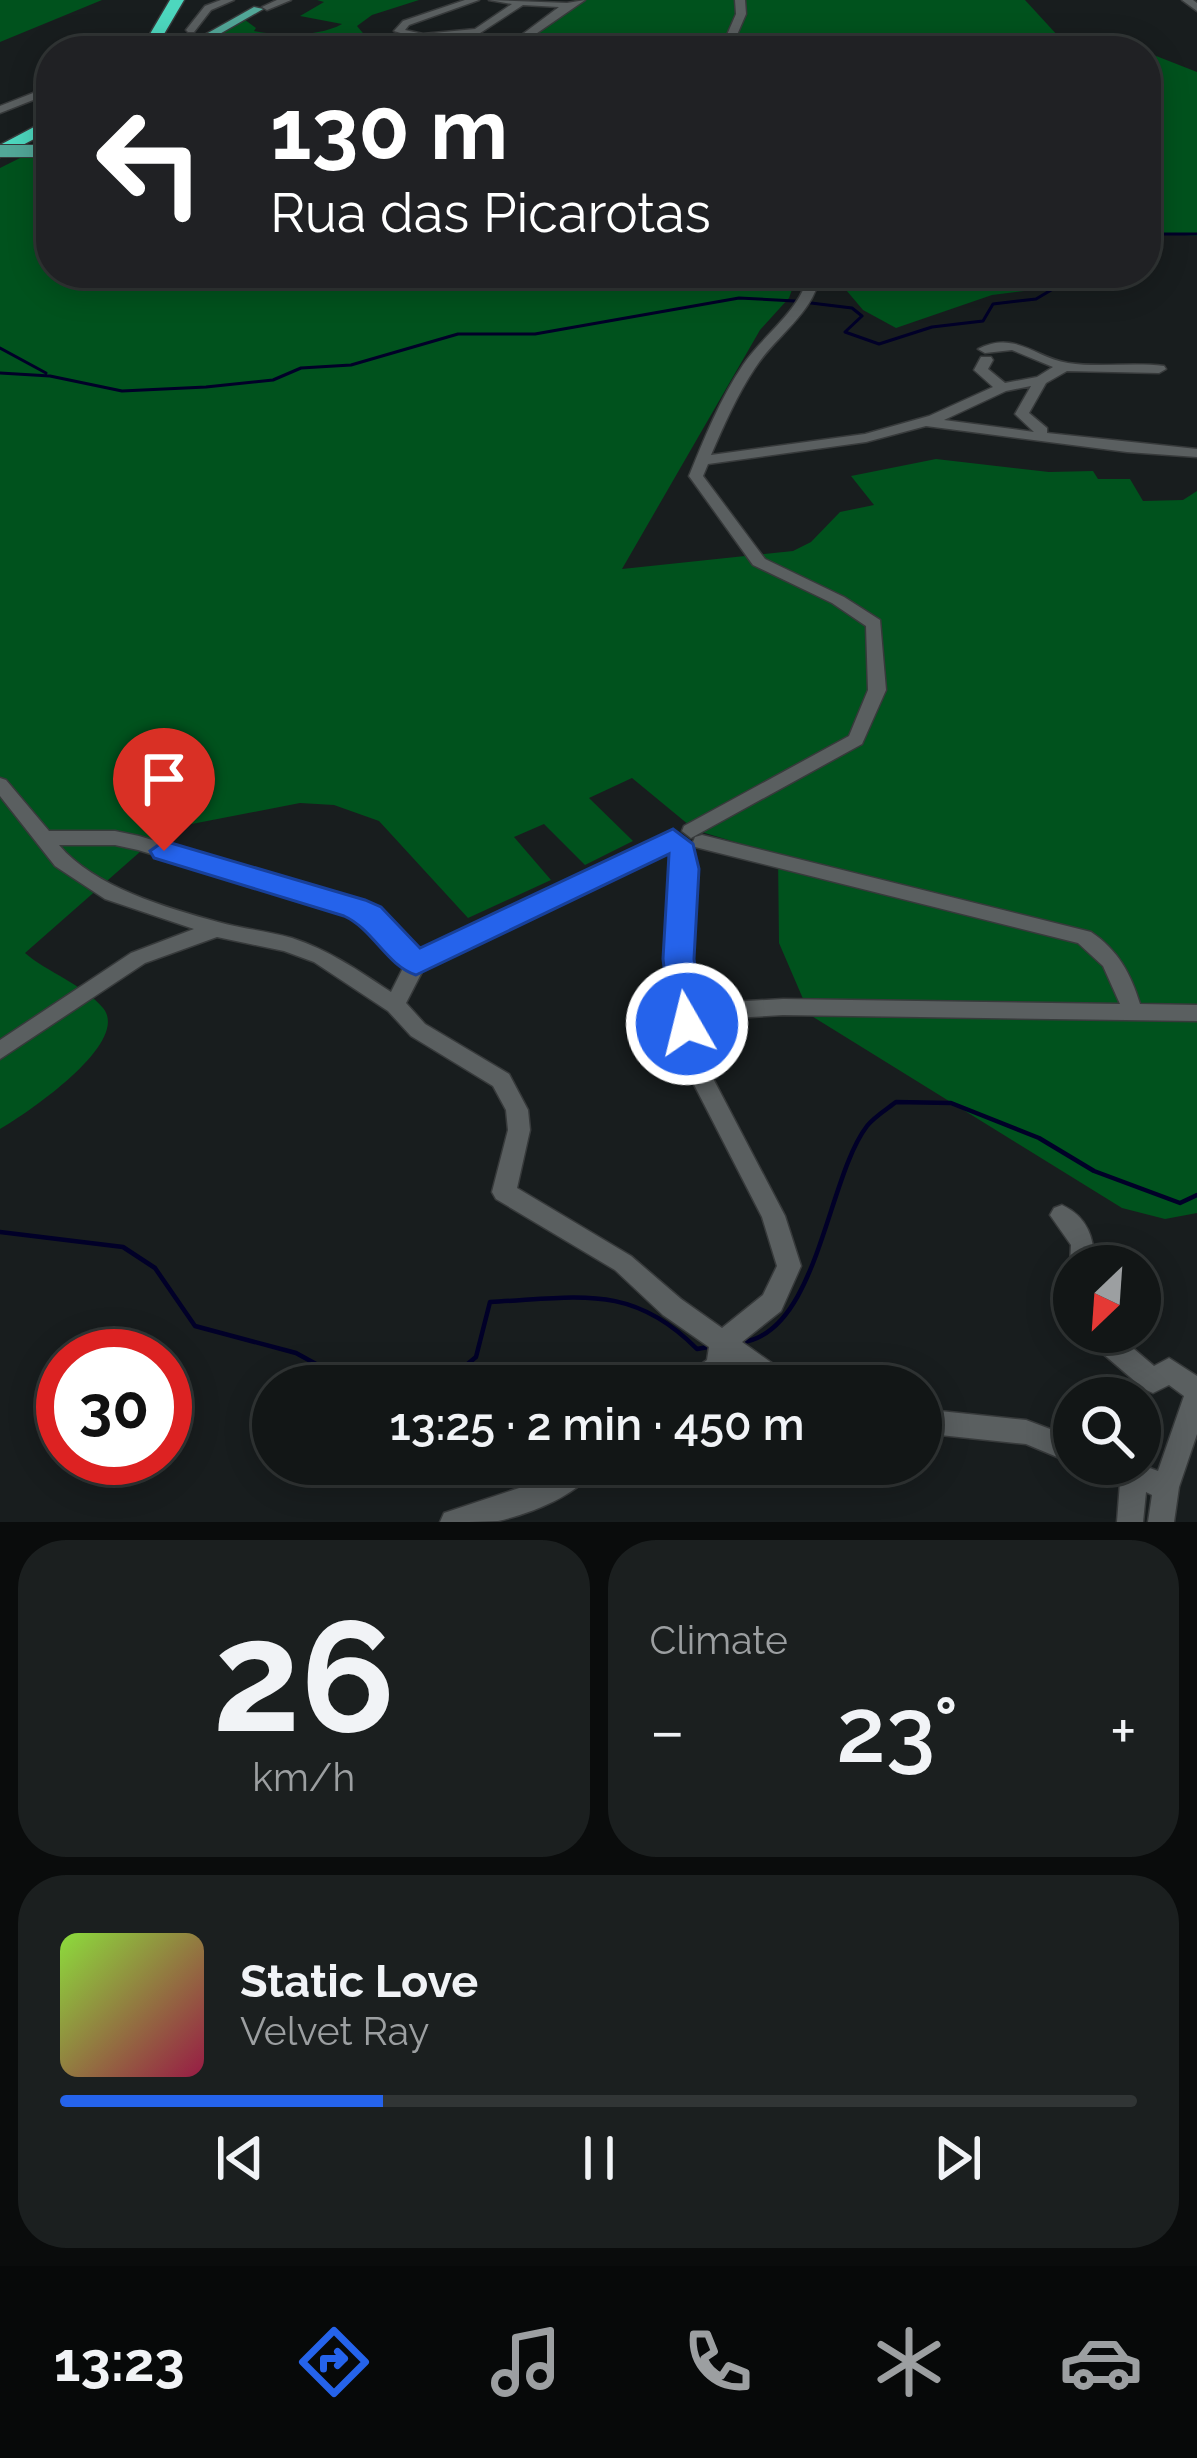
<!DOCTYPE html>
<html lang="en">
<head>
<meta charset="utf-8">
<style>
	:root { --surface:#121616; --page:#1b1f1f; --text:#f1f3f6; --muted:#9c9fa1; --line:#313535; --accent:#2563eb }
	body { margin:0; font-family:Raleway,sans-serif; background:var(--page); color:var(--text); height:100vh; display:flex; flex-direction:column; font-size:45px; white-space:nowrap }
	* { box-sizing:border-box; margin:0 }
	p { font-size:39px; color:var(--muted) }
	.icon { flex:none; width:66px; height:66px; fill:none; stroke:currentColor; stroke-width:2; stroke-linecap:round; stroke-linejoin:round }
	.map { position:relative; height:1522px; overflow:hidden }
	.side { display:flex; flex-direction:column; gap:18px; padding:18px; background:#0a0c0c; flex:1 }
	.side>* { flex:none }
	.hud { position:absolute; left:36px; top:36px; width:1125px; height:252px; border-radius:48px; box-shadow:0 6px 30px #0003,0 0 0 3px var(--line); background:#202124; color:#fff; overflow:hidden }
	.needle { width:78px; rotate:205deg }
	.controls { position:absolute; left:1053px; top:1245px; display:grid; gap:24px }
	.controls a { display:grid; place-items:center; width:108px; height:108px; border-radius:50%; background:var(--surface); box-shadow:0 6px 30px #0003,0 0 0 3px var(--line); font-size:60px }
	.speed { position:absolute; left:36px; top:1329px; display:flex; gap:24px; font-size:60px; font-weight:700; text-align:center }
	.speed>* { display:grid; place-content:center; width:156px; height:156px; border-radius:50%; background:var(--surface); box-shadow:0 6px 30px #0003,0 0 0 3px var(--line); line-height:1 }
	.speed .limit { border:18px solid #d22; background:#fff; color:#111 }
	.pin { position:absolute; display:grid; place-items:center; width:102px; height:102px; color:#fff; margin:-123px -51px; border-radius:50% 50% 50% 0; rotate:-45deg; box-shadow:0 0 12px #0007 }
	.pin .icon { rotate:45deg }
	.me { position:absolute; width:132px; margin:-66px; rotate:352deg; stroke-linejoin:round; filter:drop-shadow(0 0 9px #0008) }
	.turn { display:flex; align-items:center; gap:42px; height:252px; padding:0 36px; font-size:54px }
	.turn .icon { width:156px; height:156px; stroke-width:2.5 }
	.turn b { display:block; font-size:84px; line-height:102px }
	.big { font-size:90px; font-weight:600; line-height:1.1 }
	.side .tile { flex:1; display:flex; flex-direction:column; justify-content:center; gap:18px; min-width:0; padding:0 42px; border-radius:48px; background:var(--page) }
	.side .dial { align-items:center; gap:0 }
	.dial b { font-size:156px; line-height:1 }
	.song { display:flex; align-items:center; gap:36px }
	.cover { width:144px; height:144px; border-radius:18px; background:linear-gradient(135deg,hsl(90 70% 55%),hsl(340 70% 35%)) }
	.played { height:12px; border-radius:6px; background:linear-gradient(90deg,var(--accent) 30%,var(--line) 30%) }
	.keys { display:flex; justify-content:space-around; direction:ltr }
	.heat { display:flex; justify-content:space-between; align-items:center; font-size:66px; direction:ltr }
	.side .tiles { flex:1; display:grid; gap:18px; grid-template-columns:1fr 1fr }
	.tile:last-child { grid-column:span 2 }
	.trip { position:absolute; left:252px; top:1365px; width:690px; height:120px; border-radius:60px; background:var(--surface); box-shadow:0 6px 30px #0003,0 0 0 3px var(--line); font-weight:600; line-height:120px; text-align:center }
	.tab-bar { display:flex; height:192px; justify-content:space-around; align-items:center; background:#070909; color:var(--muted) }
	.tab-bar .icon { width:84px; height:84px }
	.tab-bar .current { color:var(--accent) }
	.tab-bar b { font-size:54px; color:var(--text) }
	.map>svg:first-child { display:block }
	.forest { fill:#00521d }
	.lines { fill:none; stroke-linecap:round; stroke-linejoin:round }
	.stream-far1 { stroke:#010028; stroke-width:3 }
	.stream { stroke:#010028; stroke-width:4.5 }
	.minor-casing { stroke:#373a3b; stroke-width:3 }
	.major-casing { stroke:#373a3b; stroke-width:3 }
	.highway-casing { stroke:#373a3b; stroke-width:3 }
	.minor { fill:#5a5f60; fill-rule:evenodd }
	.major { fill:#52a798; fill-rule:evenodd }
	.highway { fill:#4dd7be; fill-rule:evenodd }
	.major-bridge-casing { stroke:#373a3b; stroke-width:14; stroke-linecap:butt }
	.major-bridge { stroke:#52a798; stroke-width:12 }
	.route { fill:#2563eb; stroke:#184099; stroke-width:3 }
</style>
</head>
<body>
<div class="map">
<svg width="1197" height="1522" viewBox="0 0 1197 1522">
	<rect width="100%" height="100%" fill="#181d1e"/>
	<path class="forest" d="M 0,0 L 102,0 L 0,42 Z
		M 317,0 L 419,0 L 372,15 L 357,26 L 378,51 L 184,51 L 241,17 L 256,28 L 254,31 C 279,36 319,37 342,24 L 300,16 L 324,2 Z
		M 575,0 L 1025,0 L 1059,37 L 1141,51 L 502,51 Z
		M 1146,52 L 1197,72 L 1197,236 L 1146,232 Z
		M 51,154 L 51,273 L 798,273 L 789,298 L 760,330 L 622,569 L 793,551 L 811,542 L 840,512 L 874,505 L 851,476 L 936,459 L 1049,472 L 1093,471 L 1098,479 L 1130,479 L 1143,501 L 1183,500 L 1197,491 L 1197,1213 L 1165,1219 L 1122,1208 L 810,1015 L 779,943 L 778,855 L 695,830 L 632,778 L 589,798 L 633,841 L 585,865 L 544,824 L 514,837 L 551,880 L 468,918 L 379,821 L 334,805 L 300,803 L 166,829 L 25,953 C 47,972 84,985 103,1008 C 132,1043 24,1115 0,1129 L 0,168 L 24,156 Z
		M 916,273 L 1080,273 L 1057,287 L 992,295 L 896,328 L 863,310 L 841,284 L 872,289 Z"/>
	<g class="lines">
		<path class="stream-far1" d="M 1146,234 L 1197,234
			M 811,303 L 852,308 L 862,316 L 845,332 L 879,344 L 932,327 L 983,321 L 993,304 L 1036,299 L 1080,273
			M 0,348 L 46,373
			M 0,373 L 50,376 L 122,391 L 206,387 L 273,380 L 301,368 L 351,365 L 458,334 L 535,334 L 739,298 L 795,301"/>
		<path class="stream" d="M 0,1232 L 123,1247 L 155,1268 L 195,1326 L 296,1353 L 356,1386
			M 743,1342 C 818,1331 827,1178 867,1126 C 874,1117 887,1109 896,1102 L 951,1103 L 1039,1138 L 1094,1171 L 1180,1203 L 1197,1195
			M 441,1386 L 476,1357 L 490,1302 C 576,1298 631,1282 697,1349 L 708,1347"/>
		<g class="minor-casing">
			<path id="minor" d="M 221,0 L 234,0 L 211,10 L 194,32 L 188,32 L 186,30 L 205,6 Z
				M 277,0 L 291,0 L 267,10 L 262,7 Z
				M 465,0 L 479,0 L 409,25 L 405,30 L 423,34 L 475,29 L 512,4 L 489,0 L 567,3 L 585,0 L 511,51 L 500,51 L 559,7 L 523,5 L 477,35 L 423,40 L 394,31 L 403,21 Z
				M 735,0 L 745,0 L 746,14 L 730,51 L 720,51 L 736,14 Z
				M 1182,0 L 1193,0 L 1197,3 L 1197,11 Z
				M 51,86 L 51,93 L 0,113 L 0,106 Z
				M 808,273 L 820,273 C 816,312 775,336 755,368 C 737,395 724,425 711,455 L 865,434 L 929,416 L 993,387 L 974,370 L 981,357 L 991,357 L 993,360 L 988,369 L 1005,383 L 1037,377 L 1053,367 L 1012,350 L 985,353 L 978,349 C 1015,330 1035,358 1068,363 C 1099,368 1132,362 1164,366 L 1166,369 L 1159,373 L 1067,371 L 1046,383 L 1029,413 L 1047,428 L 1047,433 L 1197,449 L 1197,457 L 1127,452 L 926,426 L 866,442 L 708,464 L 703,476 L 765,559 L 844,597 L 880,620 L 886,690 L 862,744 L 691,838 L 682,831 L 684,826 L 849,736 L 868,690 L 866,626 L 832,603 L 753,565 L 689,476 C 704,439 720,399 743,365 C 762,336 804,308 808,273 ZM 1031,386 L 1015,414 L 1034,432 L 944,420 L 1006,391 Z
				M 0,778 L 6,780 L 49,831 L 115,831 L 139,836 L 362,903 L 377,910 L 418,952 L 555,891 L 666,834 L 680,834 L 682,839 L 680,844 L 569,901 L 441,956 L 424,968 L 406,1003 L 425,1024 L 509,1074 L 528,1110 L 530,1130 L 517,1188 L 631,1256 L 681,1299 L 722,1328 L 763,1295 L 777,1266 L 762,1217 L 685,1067 L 668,959 L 673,851 L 676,846 L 690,846 L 693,851 L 688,959 L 696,1004 L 783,999 L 1120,1004 L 1103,966 L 1078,943 L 695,847 L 693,842 L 695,837 L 702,835 L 1091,932 C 1118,950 1131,974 1140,1004 L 1197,1005 L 1197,1021 L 783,1015 L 699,1020 L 707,1067 L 785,1216 L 801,1266 L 781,1311 L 742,1342 L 793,1378 L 797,1386 L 763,1386 L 731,1363 C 722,1388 701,1386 678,1386 L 682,1378 L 707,1360 L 709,1347 L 663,1315 L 615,1270 L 496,1199 L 492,1192 L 508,1130 L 506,1110 L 493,1086 L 411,1036 L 388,1011 L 314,962 L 284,951 L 217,937 L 145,963 L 0,1059 L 0,1040 L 131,953 L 194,929 L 105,899 L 55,866 L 0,796 ZM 59,845 L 115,845 L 138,850 L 348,913 L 363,920 L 405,964 L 391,992 C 359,971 329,950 292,938 C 268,931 243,929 218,922 C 167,908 94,887 59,845 Z
				M 1062,1205 C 1088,1217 1095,1239 1094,1266 L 1074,1266 L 1074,1274 L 1070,1266 L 1071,1245 L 1050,1215 L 1054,1208 Z
				M 1084,1332 L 1114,1332 L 1154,1366 L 1169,1358 L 1197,1376 L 1197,1434 L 1179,1487 L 1174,1522 L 1148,1522 L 1152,1495 L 1146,1492 L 1143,1522 L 1117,1522 L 1120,1482 L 1097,1473 L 1093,1464 L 1139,1464 L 1158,1471 L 1184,1396 L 1169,1385 L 1153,1393 L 1144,1389 L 1087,1340 Z
				M 921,1409 L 1026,1420 L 1074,1438 L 1074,1464 L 1026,1444 L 921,1433 Z
				M 563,1464 L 597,1464 C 584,1494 529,1514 498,1521 C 480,1522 458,1522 440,1522 L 444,1513 L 540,1481 Z"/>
		</g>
		<g class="major-casing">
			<path id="major" d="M 254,7 L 263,9 L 190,51 L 176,51 Z"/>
		</g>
		<g class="highway-casing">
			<path id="highway" d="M 170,0 L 184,0 L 154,51 L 140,51 Z
				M 51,118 L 51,130 L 0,157 L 0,145 Z"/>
		</g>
		<use href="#minor" class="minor"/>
		<use href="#major" class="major"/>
		<use href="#highway" class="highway"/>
		<g class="major-bridge-casing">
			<path id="major-bridge" d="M 0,151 L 36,151"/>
		</g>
		<use href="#major-bridge" class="major-bridge"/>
	</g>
	<path class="route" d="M 673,829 L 693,844 L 699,869 L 694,959 L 703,1024 L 699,1032 L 687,1036 L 676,1032 L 671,1024 L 663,959 L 669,854 L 416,975 C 387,966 373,929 344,916 L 154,858 L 150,851 L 164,841 L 365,900 L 381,907 L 420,948 Z"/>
</svg>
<div class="controls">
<a><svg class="needle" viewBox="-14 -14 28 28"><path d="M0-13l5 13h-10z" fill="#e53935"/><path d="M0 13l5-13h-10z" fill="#9c9fa1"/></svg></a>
<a><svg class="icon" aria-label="search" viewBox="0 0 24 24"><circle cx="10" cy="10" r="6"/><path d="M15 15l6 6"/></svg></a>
</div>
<div class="speed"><div class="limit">30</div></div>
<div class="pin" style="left:164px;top:851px;background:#d93025"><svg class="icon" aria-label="arrive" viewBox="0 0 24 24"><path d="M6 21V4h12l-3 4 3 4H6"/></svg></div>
<svg class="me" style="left:687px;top:1024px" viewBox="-20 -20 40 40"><circle r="17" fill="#2563eb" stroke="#fff" stroke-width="3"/><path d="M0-11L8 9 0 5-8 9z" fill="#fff"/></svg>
<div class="trip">13:25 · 2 min · 450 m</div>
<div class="hud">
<div class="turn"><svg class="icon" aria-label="left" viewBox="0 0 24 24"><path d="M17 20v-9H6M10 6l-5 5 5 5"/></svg><div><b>130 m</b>Rua das Picarotas</div></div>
</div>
</div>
<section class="side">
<div class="tiles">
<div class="tile dial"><b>26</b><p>km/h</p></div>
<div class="tile"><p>Climate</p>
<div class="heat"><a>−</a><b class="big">23°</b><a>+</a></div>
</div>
<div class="tile">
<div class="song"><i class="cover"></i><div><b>Static Love</b><p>Velvet Ray</p></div></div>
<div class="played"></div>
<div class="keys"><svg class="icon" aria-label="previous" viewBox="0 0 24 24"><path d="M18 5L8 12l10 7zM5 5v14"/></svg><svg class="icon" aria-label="pause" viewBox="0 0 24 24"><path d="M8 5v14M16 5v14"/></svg><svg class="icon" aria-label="next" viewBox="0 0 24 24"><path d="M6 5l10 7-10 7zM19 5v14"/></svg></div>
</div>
</div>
</section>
<nav class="tab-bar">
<b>13:23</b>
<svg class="icon current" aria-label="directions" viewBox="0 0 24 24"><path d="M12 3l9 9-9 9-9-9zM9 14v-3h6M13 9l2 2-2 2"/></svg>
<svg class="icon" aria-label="music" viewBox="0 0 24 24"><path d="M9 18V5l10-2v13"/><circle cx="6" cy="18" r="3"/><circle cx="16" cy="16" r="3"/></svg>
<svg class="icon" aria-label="phone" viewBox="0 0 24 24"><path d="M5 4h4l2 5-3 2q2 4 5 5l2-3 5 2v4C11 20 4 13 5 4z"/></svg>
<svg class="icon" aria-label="climate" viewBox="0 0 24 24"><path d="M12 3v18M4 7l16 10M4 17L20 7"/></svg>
<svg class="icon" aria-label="car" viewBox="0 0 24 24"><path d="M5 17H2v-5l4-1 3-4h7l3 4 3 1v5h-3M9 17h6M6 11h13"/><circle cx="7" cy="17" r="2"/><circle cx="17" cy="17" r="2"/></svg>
</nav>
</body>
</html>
